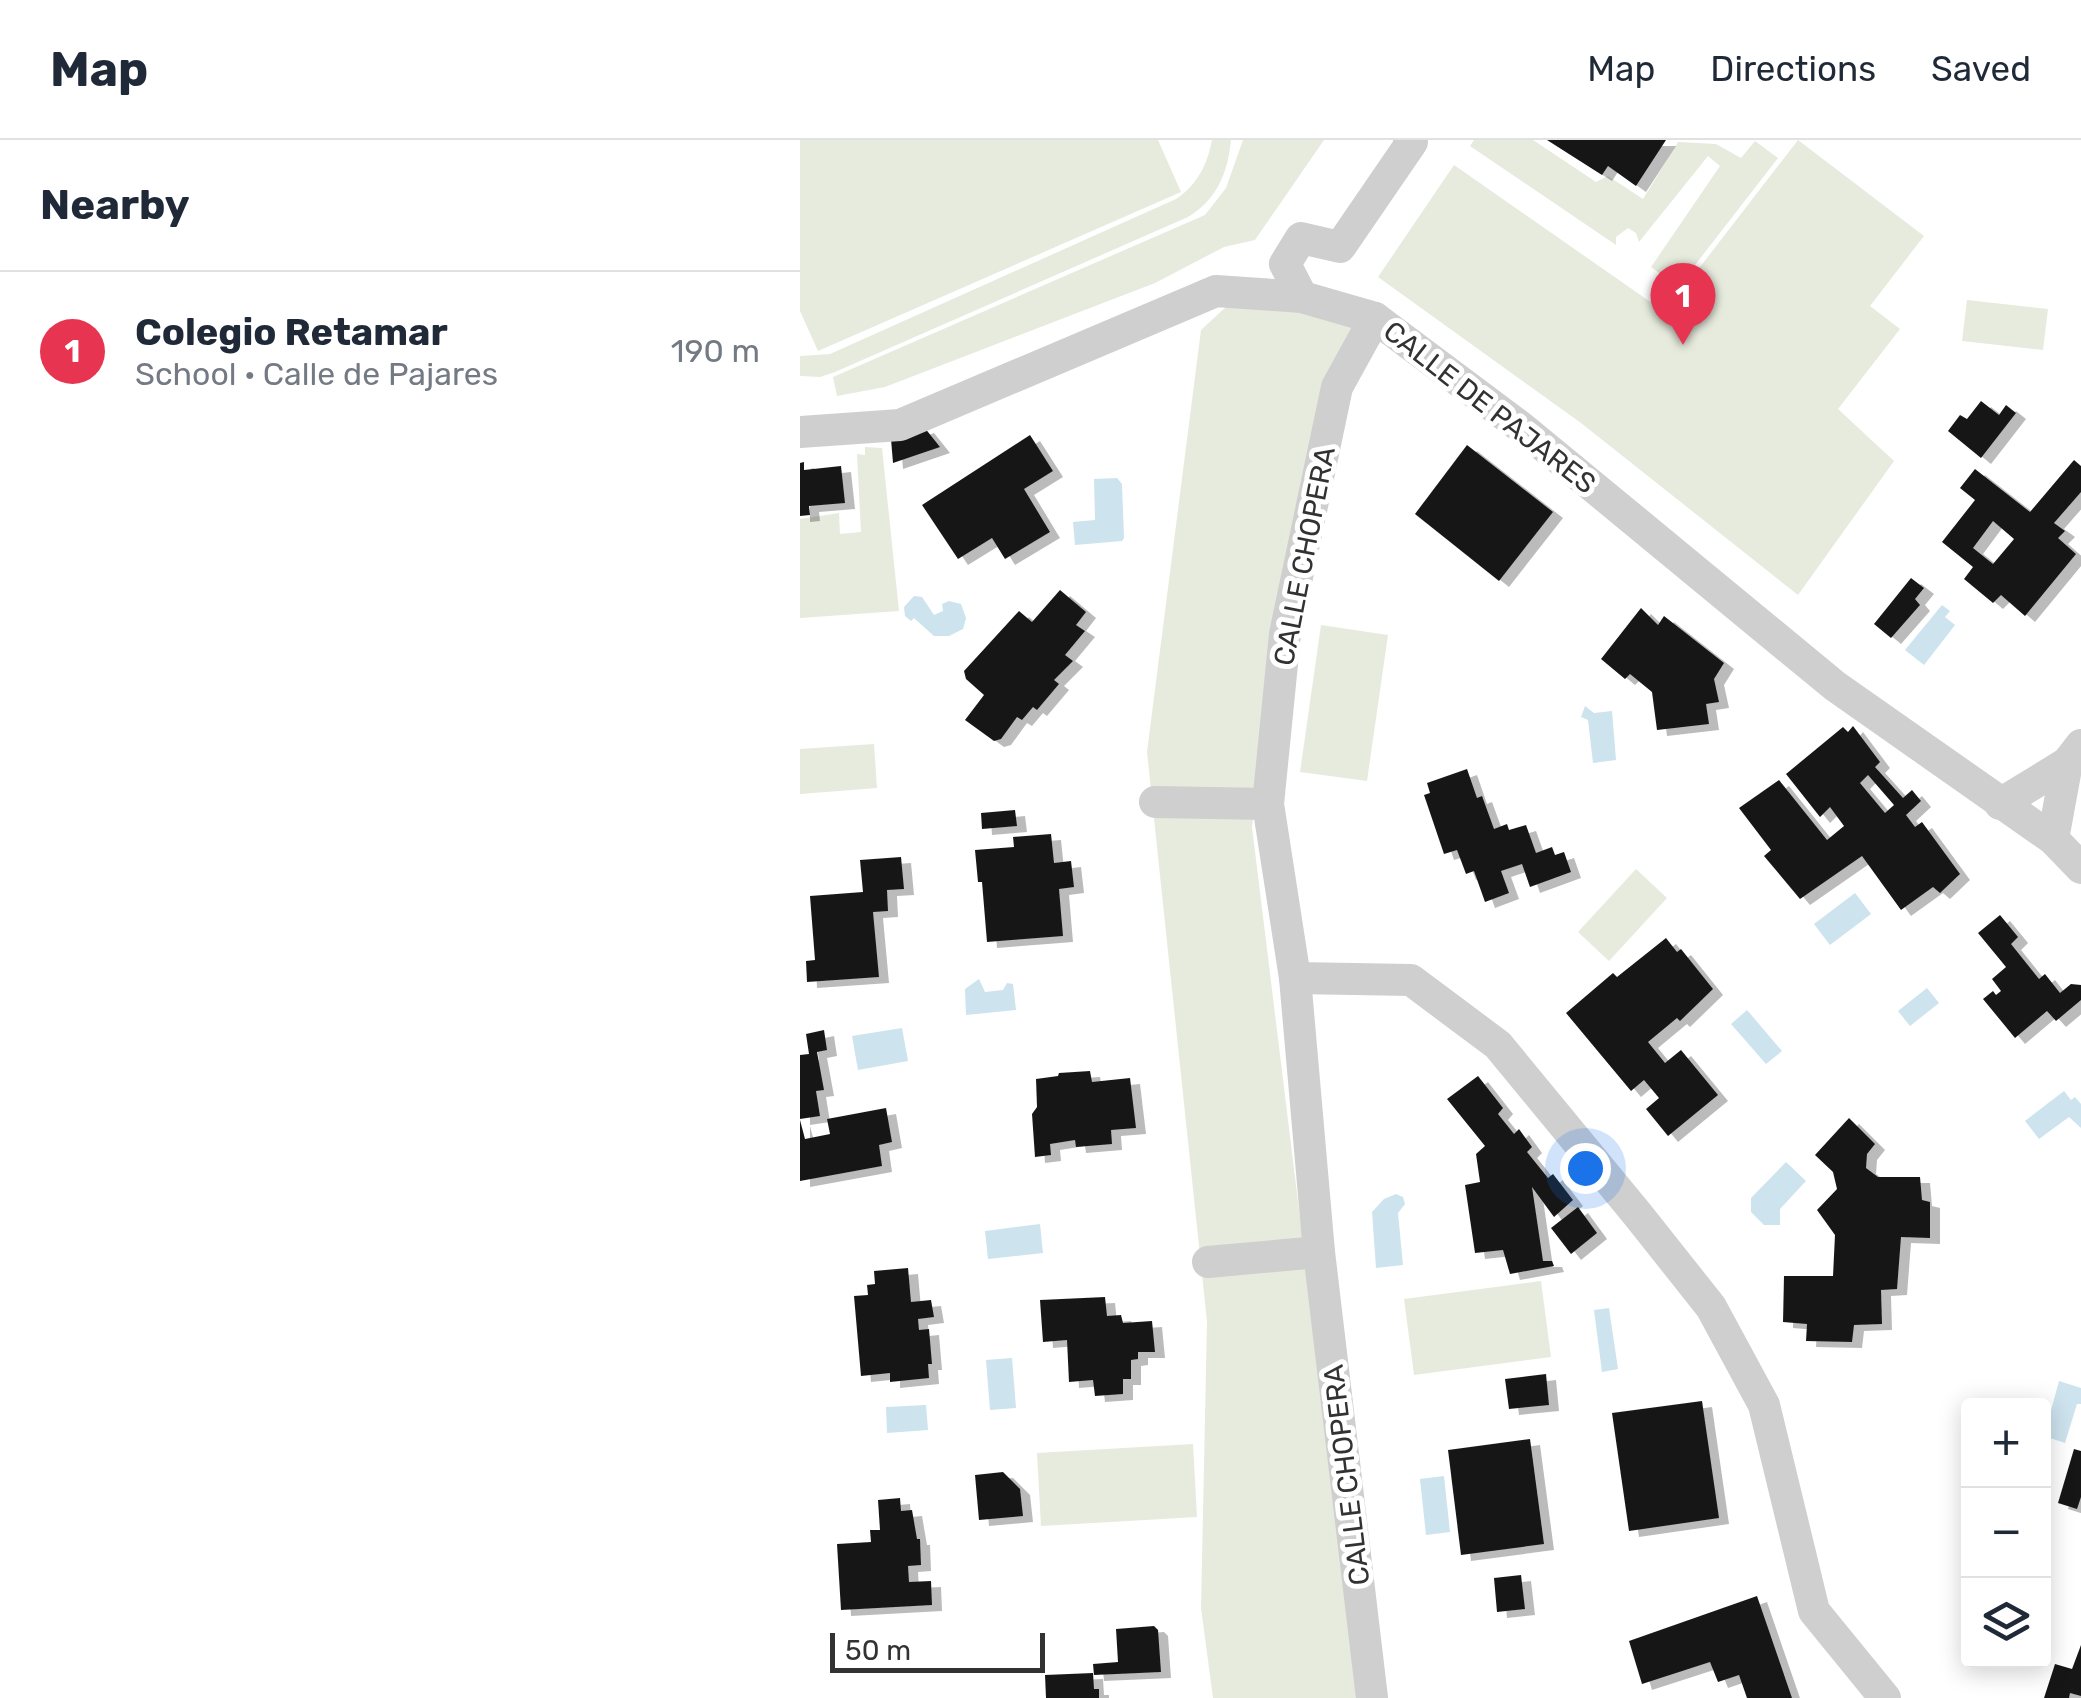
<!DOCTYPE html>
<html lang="en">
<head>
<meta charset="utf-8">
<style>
  body { margin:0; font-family:Rubik,sans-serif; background:#f2f2f3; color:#1f2937 }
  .controls { position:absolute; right:30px; bottom:30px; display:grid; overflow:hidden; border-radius:10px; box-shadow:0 5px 25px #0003 }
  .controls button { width:90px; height:90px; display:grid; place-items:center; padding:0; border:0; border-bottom:2px solid #e0e1e3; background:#fff; color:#1f2937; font:50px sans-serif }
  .scale { position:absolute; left:30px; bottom:25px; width:215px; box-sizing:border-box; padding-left:10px; border:5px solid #323232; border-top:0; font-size:28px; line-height:35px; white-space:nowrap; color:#323232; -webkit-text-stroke:8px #fff; paint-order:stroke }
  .you { position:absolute; left:785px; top:1028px; width:35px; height:35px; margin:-25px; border:8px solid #fff; border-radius:50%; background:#1a73e8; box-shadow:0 0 0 15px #1a73e833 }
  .badge { display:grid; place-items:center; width:65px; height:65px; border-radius:50%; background:#e73551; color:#fff; font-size:32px; font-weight:700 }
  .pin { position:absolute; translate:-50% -82px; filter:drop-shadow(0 2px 5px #0008) }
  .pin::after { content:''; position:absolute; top:52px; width:35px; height:30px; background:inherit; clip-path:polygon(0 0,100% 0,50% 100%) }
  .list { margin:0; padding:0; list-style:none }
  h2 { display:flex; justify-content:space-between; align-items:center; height:130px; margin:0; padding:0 40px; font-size:42px }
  h2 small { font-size:32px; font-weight:400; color:#747a83 }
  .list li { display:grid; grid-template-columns:65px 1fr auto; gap:30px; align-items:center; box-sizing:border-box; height:160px; padding:0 40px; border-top:2px solid #e0e1e3 }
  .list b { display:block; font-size:38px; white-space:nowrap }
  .list p { margin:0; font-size:32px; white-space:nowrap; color:#747a83 }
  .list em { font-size:32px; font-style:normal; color:#747a83 }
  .icon { flex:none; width:55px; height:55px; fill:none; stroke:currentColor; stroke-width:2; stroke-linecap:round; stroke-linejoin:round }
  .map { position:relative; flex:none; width:1281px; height:1558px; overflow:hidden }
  header { display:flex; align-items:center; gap:60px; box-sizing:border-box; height:140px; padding:0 50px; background:#fff; border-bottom:2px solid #e0e1e3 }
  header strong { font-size:48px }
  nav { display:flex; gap:55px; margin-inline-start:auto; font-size:35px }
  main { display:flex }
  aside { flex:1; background:#fff }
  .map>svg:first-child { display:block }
  .green { fill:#e6ebdd }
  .water { fill:#cde3ee }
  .building { fill:#191919; fill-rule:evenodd; filter:url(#shadow) }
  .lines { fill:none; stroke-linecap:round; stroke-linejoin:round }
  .minor { stroke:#cfcfcf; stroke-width:32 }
  .labels { text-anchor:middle; stroke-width:10; stroke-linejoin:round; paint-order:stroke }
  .street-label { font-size:28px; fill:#323232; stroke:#fff }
</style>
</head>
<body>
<header>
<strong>Map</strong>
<nav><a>Map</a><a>Directions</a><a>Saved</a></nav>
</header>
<main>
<aside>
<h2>Nearby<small></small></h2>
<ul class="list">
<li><span class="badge">1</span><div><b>Colegio Retamar</b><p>School · Calle de Pajares</p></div><em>190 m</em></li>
</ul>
</aside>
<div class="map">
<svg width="1281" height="1558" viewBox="0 0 1281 1558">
  <defs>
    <filter id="shadow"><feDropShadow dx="10" dy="6" stdDeviation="0" flood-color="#0004"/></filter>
  </defs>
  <rect width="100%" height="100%" fill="#fff"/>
  <g class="green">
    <path d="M 0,0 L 358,0 L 381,52 L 18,211 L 0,171 Z"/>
    <path d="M 412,0 L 431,0 C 428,32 417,60 388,77 L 35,232 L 20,237 L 0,236 L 0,216 L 30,214 L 376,59 C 398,44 407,25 412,0 Z"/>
    <path d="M 443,0 L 524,0 L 455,100 L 424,107 L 355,143 L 85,247 L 37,256 L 33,237 L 405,75 L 426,48 Z"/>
    <path d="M 674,0 L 733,0 L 796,42 L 808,36 L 843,59 L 878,2 L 916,4 L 941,18 L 955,1 L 978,18 L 878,147 L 851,127 L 920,26 L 908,16 L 839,102 L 836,93 L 828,88 L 816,97 L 816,105 L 670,6 Z"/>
    <path d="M 998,0 L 1124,96 L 1070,166 L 1100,189 L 1038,269 L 1094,321 L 998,455 L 781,283 L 578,137 L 654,25 L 862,170 L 883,149 Z"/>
    <path d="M 1167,160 L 1248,169 L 1243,210 L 1162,201 Z"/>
    <path d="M 427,166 L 522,173 L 554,189 L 480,478 L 452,687 L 559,1558 L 413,1558 L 401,1468 L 407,1182 L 347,612 L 401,190 Z"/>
    <path d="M 65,307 L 82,308 L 99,471 L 0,478 L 0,379 L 39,373 L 40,394 L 61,392 L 57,314 L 65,315 Z"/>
    <path d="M 521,485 L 588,495 L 567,641 L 500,632 Z"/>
    <path d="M 74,604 L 77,648 L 0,654 L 0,609 Z"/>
    <path d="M 836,729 L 867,758 L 809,821 L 778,792 Z"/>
    <path d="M 741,1141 L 751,1217 L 614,1235 L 604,1159 Z"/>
    <path d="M 393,1304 L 397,1377 L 241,1386 L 237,1313 Z"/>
  </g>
  <g class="water">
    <path d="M 317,338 L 322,344 L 324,398 L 322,401 L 275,405 L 273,382 L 295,380 L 294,339 Z"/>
    <path d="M 114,456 L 122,457 L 134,475 L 143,471 L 142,464 L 149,461 L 161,464 L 166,478 L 163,489 L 149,496 L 134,496 L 114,478 L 111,481 L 105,476 L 104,467 Z"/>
    <path d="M 1142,465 L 1150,471 L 1145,477 L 1155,485 L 1124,525 L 1105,510 Z"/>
    <path d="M 785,566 L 794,573 L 812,571 L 816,620 L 793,623 L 788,580 L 781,577 Z"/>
    <path d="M 1055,753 L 1071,774 L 1030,805 L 1014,784 Z"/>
    <path d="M 179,839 L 185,852 L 203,850 L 207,843 L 213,844 L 216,870 L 166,875 L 165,849 Z"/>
    <path d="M 1127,848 L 1139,863 L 1110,886 L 1098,871 Z"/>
    <path d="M 947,870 L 982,911 L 966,924 L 931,884 Z"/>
    <path d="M 102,888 L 108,921 L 58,930 L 52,896 Z"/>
    <path d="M 1264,951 L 1271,960 L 1275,957 L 1281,964 L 1281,988 L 1269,977 L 1239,999 L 1225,981 Z"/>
    <path d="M 986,1022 L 1006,1041 L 980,1069 L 980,1085 L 964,1085 L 951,1072 L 951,1058 Z"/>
    <path d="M 596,1054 L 603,1057 L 605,1064 L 598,1073 L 603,1125 L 576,1128 L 572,1072 L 584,1059 Z"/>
    <path d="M 240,1084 L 243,1113 L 188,1119 L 185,1091 Z"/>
    <path d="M 809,1168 L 818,1229 L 802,1232 L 794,1170 Z"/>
    <path d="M 212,1218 L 216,1268 L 190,1270 L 186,1220 Z"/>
    <path d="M 1259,1241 L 1281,1248 L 1281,1264 L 1277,1264 L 1265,1303 L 1244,1296 Z"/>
    <path d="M 126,1265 L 128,1290 L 87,1293 L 86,1267 Z"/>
    <path d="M 644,1336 L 650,1392 L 626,1395 L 620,1339 Z"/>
  </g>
  <g class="building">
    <path d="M 747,0 L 866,0 L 836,46 L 808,26 L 802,35 Z"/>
    <path d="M 1181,261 L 1199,275 L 1206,265 L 1216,273 L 1181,318 L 1148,291 L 1160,275 L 1167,279 Z"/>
    <path d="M 124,287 L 140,307 L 93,323 L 91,299 Z"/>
    <path d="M 230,295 L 253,331 L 224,349 L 250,392 L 205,419 L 192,398 L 158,419 L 122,365 Z"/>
    <path d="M 667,305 L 753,372 L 699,441 L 615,374 Z"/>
    <path d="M 1274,320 L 1281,326 L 1281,352 L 1254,383 L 1265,391 L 1258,398 L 1276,414 L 1225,476 L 1201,455 L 1193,463 L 1164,439 L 1173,427 L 1142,402 L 1175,360 L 1160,348 L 1175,329 L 1230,372 ZM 1193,381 L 1214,399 L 1193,424 L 1173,408 Z"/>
    <path d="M 4,322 L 4,330 L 41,326 L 45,363 L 9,366 L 10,375 L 0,376 L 0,323 Z"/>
    <path d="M 1111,438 L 1124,448 L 1115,459 L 1120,465 L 1091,498 L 1074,484 Z"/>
    <path d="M 260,450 L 286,472 L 276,485 L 285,491 L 265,515 L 273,521 L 254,540 L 259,544 L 237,570 L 233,567 L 222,580 L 217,577 L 201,599 L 194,601 L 165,580 L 184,555 L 166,539 L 164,531 L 219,471 L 232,482 Z"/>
    <path d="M 841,468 L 858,485 L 864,476 L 924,523 L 914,539 L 919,562 L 906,564 L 909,584 L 857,590 L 852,552 L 830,534 L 825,539 L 801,519 Z"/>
    <path d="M 1053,586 L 1080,622 L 1075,627 L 1103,658 L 1112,650 L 1121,661 L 1106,675 L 1115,687 L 1122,682 L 1160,734 L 1140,753 L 1133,747 L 1101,770 L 1062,716 L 1000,759 L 964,716 L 971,710 L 939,668 L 979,640 L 1027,700 L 1044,686 L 1030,667 L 1020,677 L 986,634 L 1043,587 L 1048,592 ZM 1068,635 L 1094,665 L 1085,673 L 1060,643 Z"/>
    <path d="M 667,629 L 677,658 L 682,656 L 694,689 L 707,684 L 709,690 L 726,685 L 736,713 L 752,707 L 755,715 L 764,712 L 771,732 L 730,747 L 722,724 L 701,731 L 709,753 L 685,762 L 674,731 L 666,734 L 657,710 L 644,714 L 624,655 L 630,653 L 627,643 Z"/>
    <path d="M 215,670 L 217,686 L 182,689 L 181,673 Z"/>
    <path d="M 251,694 L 254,723 L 271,721 L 274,747 L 259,749 L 263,796 L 187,802 L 182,742 L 178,742 L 175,710 L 214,707 L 213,697 Z"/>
    <path d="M 101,717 L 104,749 L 87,750 L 88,771 L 73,772 L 79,837 L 7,842 L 6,821 L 15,820 L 10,756 L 63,752 L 60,720 Z"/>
    <path d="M 1200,775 L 1218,797 L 1211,804 L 1239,839 L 1245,834 L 1260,853 L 1271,844 L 1281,845 L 1281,860 L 1256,881 L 1247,871 L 1215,898 L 1183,859 L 1193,851 L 1196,855 L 1201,851 L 1192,839 L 1206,827 L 1178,793 Z"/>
    <path d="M 866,798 L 877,812 L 881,809 L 913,849 L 880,881 L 877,878 L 848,902 L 865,923 L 881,910 L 918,955 L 868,996 L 846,969 L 859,958 L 844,940 L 831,951 L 766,873 L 813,833 L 817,837 Z"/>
    <path d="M 24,890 L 27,910 L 17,912 L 24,950 L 16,951 L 20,976 L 0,979 L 0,915 L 9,914 L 6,894 Z"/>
    <path d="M 290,931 L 292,942 L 330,938 L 336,988 L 311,990 L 312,1004 L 276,1007 L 275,1000 L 250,1004 L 251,1015 L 235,1017 L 232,974 L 237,967 L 236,939 L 258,936 L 259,933 Z"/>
    <path d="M 678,936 L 703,968 L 698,974 L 714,994 L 719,989 L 732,1007 L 727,1012 L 748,1038 L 753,1034 L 773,1060 L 754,1077 L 732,1047 L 743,1121 L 752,1121 L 754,1126 L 710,1134 L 703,1110 L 675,1113 L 665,1045 L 680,1042 L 676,1014 L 685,1006 L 647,959 Z"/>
    <path d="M 86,968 L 92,1002 L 79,1005 L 82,1026 L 0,1041 L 0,980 L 5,999 L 30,994 L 27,979 Z"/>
    <path d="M 1049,978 L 1075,1004 L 1067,1014 L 1066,1028 L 1078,1037 L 1120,1037 L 1122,1060 L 1130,1062 L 1130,1098 L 1101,1097 L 1097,1149 L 1081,1150 L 1082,1184 L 1054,1185 L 1052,1202 L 1006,1201 L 1007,1184 L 983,1182 L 984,1136 L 1033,1136 L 1035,1095 L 1017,1070 L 1037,1049 L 1033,1032 L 1015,1015 Z"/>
    <path d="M 778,1067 L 797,1093 L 771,1114 L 751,1088 Z"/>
    <path d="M 108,1128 L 111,1162 L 131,1160 L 134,1177 L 118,1179 L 119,1190 L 129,1189 L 132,1224 L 128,1224 L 129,1238 L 90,1242 L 90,1233 L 61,1236 L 54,1156 L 68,1155 L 67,1145 L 75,1144 L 74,1131 Z"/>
    <path d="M 305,1157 L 307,1176 L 321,1175 L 323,1183 L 352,1181 L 355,1212 L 338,1212 L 338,1219 L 331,1220 L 331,1239 L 323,1239 L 323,1254 L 295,1256 L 293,1240 L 269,1242 L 267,1200 L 243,1202 L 240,1160 Z"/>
    <path d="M 746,1234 L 749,1265 L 709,1269 L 705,1239 Z"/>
    <path d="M 902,1261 L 919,1378 L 829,1391 L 812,1273 Z"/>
    <path d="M 730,1299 L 744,1404 L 661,1415 L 648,1310 Z"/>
    <path d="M 1274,1309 L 1281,1311 L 1281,1357 L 1277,1369 L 1258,1363 Z"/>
    <path d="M 203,1332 L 220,1349 L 223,1376 L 179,1380 L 175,1335 Z"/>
    <path d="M 100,1358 L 101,1371 L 112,1370 L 117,1399 L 120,1399 L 121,1425 L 108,1426 L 109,1442 L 131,1441 L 132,1465 L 41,1470 L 37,1404 L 71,1402 L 70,1390 L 80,1390 L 78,1360 Z"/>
    <path d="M 721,1435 L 725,1469 L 697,1472 L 694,1438 Z"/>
    <path d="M 957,1456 L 992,1558 L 947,1558 L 939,1535 L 918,1542 L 910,1522 L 842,1544 L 829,1501 Z"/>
    <path d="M 354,1486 L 358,1490 L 361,1532 L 294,1535 L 293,1524 L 318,1522 L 316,1489 Z"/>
    <path d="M 1281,1505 L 1281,1556 L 1270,1553 L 1269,1558 L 1244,1558 L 1255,1524 L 1272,1529 Z"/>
    <path d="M 293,1533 L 294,1549 L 299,1549 L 299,1558 L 246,1558 L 245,1535 Z"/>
  </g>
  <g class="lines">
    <g class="minor">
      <path d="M 502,157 L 485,124 L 501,98 L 540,107 L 612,2 L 609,0"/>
      <path d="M 0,292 L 100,285 L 416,151 L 502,157 L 575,178 L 722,288 L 1035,546 L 1253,699 L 1281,728"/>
      <path d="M 355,662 L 468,664"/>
      <path d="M 1200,664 L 1267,623 L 1281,605"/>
      <path d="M 1253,699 L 1267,623"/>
      <path d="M 495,838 L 611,840 L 698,905 L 838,1075 L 911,1167 L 964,1265 L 1014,1471 L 1085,1558"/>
      <path d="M 408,1122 L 519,1112"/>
      <path d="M 572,1558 L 519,1112 L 495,838 L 468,664 L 485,494 L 537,247 L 575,178"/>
    </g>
  </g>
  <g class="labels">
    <g class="street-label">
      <text transform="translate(690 267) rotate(38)" y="10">CALLE DE PAJARES</text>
      <text transform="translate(504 416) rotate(-79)" y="10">CALLE CHOPERA</text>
      <text transform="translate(546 1335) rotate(-97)" y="10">CALLE CHOPERA</text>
    </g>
  </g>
</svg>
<div class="controls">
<button>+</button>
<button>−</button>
<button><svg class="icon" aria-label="layers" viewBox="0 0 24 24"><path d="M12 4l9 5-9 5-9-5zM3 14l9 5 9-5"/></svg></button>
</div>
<div class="scale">50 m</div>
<div class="you"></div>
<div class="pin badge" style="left:883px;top:205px">1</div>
</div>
</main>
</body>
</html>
